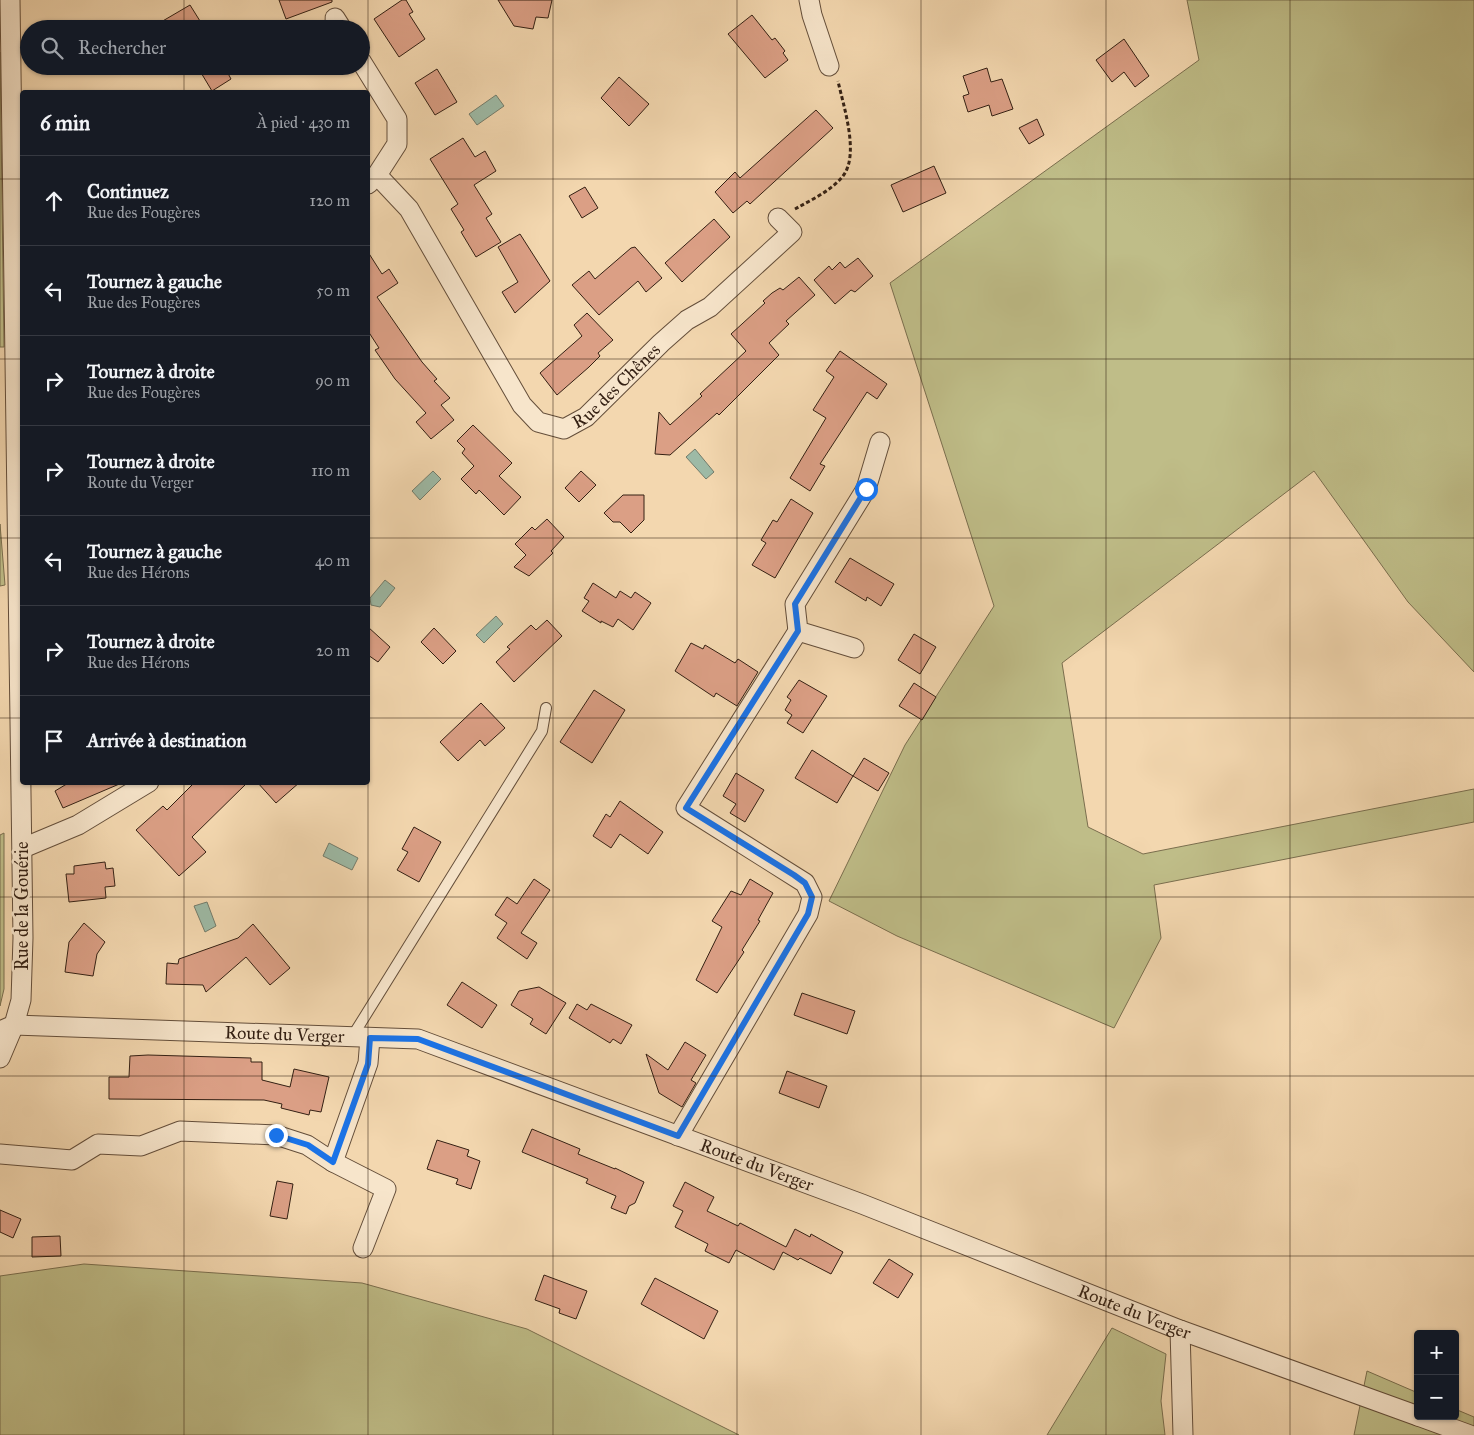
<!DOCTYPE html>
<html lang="fr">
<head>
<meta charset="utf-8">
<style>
  body { margin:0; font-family:"IM FELL Great Primer",serif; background:#242831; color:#f1f3f6 }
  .controls { position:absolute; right:15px; bottom:15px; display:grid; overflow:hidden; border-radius:5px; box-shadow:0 1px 4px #0004 }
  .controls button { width:45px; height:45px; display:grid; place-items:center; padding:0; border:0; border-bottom:1px solid #363941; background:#171b24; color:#f1f3f6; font:25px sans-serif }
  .stop { position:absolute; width:15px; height:15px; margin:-11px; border:4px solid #1a73e8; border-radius:50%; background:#fff }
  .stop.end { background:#1a73e8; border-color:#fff; box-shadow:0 1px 5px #0008 }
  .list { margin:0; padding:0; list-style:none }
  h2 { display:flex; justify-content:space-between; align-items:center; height:65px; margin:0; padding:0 20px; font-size:21px }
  h2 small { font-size:16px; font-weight:400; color:#9ea1a6 }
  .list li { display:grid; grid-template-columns:32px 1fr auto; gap:15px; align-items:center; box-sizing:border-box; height:90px; padding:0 20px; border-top:1px solid #363941 }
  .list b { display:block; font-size:19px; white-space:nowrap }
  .list p { margin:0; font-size:16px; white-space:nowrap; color:#9ea1a6 }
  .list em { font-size:16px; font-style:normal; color:#9ea1a6 }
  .icon { flex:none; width:28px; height:28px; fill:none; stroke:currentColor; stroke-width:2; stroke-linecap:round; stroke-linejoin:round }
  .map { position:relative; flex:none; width:1474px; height:1435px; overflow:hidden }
  .search { position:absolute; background:#171b24; box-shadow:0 1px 4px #0004; left:20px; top:20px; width:350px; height:55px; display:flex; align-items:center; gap:12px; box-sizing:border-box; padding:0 18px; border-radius:28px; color:#9ea1a6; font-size:19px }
  .panel { position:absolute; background:#171b24; box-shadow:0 1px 4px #0004; left:20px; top:90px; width:350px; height:695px; border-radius:5px }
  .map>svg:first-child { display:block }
  .green { fill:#bfbd88; stroke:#7a6e4e }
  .water { fill:#9dbaa6; stroke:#737c6b }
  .building { fill:#db9f85; stroke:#342013 }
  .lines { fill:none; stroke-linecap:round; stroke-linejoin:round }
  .service-casing { stroke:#644e3a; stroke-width:12 }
  .minor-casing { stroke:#644e3a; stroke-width:21 }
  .path { stroke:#342013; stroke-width:3; stroke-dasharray:4 2.5; stroke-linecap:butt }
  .service { stroke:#f7e5cb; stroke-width:10 }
  .minor { stroke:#f7e5cb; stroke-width:19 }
  .route { stroke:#1a73e8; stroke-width:6 }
  .grid { fill:none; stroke:#342013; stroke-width:1; stroke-opacity:0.55 }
  .labels { text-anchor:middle; stroke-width:5; stroke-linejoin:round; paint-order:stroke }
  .street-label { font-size:18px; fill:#342013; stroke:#f7e5cb }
</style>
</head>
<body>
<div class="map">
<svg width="1474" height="1435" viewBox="0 0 1474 1435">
  <rect width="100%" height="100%" fill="#f3d7af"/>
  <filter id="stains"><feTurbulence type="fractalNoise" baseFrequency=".004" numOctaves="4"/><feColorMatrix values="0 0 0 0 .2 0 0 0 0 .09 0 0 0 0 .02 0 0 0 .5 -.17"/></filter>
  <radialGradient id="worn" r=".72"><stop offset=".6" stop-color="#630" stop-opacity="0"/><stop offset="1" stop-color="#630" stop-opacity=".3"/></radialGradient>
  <g class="green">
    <path d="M 1187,0 L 1474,0 L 1474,672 L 1408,602 L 1314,471 L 1062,663 L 1088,827 L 1143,854 L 1474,789 L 1474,822 L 1154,885 L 1161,938 L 1114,1028 L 897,936 L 829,901 L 905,745 L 994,606 L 890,283 L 1199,60 Z"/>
    <path d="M 0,52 L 4,347 L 0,347 Z"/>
    <path d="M 0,524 L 5,585 L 0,586 Z"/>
    <path d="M 4,833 L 4,989 L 0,1006 L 0,835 Z"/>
    <path d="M 84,1264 L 362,1283 L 527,1329 L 739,1435 L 0,1435 L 0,1276 Z"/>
    <path d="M 1112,1328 L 1166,1354 L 1161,1401 L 1165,1435 L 1047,1435 Z"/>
    <path d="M 1367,1371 L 1418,1393 L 1418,1416 L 1455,1416 L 1455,1409 L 1474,1417 L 1474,1435 L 1354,1435 Z"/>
  </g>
  <g class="water">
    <path d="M 496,95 L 504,106 L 477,125 L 469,114 Z"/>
    <path d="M 695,449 L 714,472 L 706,479 L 686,457 Z"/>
    <path d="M 433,471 L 441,479 L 420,500 L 412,491 Z"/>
    <path d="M 385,580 L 395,588 L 380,607 L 371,605 L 370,598 Z"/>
    <path d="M 496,616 L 503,624 L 484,643 L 476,635 Z"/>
    <path d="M 329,843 L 358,858 L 352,870 L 323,856 Z"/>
    <path d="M 207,902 L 216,926 L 205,932 L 194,906 Z"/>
  </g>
  <g class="building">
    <path d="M 279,0 L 332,0 L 332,2 L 286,19 Z"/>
    <path d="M 402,0 L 406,0 L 413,12 L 409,14 L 425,39 L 399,57 L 374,19 Z"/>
    <path d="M 498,0 L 552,0 L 548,18 L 536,17 L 533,29 L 514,26 Z"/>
    <path d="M 190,5 L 205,29 L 149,29 Z"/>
    <path d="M 752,15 L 772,40 L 775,38 L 785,51 L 783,53 L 788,60 L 765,78 L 728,34 Z"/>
    <path d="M 1124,39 L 1149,76 L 1135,87 L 1124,72 L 1112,82 L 1096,60 Z"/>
    <path d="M 197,66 L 224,66 L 231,79 L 212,91 Z"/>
    <path d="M 987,68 L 991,82 L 1002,79 L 1013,109 L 992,116 L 989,105 L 968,112 L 963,96 L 969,94 L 963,76 Z"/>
    <path d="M 437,69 L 457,102 L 435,115 L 415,83 Z"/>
    <path d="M 619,77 L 649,104 L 629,126 L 601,98 Z"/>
    <path d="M 816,110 L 833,128 L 750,204 L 747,201 L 733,213 L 715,192 L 735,172 L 740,178 Z"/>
    <path d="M 1037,119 L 1044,135 L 1029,144 L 1019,128 Z"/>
    <path d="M 463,138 L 475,157 L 485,151 L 496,171 L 474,185 L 492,214 L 486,218 L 501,242 L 476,257 L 461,232 L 464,230 L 451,209 L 458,204 L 430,159 Z"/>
    <path d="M 934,166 L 946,193 L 903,212 L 891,185 Z"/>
    <path d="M 585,187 L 598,208 L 582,218 L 569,196 Z"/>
    <path d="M 714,219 L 730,237 L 682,282 L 665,263 Z"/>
    <path d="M 520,234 L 550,281 L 515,313 L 502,292 L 518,282 L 498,247 Z"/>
    <path d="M 635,247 L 662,278 L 646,292 L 638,281 L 599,315 L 572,285 L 589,271 L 595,279 L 631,248 Z"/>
    <path d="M 368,252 L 382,274 L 389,269 L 398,283 L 377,297 L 422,362 L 437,379 L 434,381 L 450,398 L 441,405 L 454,420 L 431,439 L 416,422 L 426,413 L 395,379 L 375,350 L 379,348 L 368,331 Z"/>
    <path d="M 858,258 L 873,276 L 855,292 L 851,290 L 835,304 L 814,280 L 829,266 L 832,270 L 840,262 L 845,268 Z"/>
    <path d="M 799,277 L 815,295 L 786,321 L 789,324 L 769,343 L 779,355 L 719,415 L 717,413 L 670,455 L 655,454 L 659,412 L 670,425 L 702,396 L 700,394 L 746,351 L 731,334 L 765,303 L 763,301 L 772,293 L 780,288 L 783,290 Z"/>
    <path d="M 587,313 L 613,340 L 598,353 L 600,356 L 589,367 L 557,395 L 540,373 L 582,336 L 574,325 Z"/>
    <path d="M 840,351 L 887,384 L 877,399 L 867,392 L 820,464 L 825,466 L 810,491 L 790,478 L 826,418 L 813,410 L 834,377 L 826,371 Z"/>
    <path d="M 473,425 L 512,463 L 499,476 L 521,497 L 504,515 L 479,490 L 476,494 L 461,479 L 474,466 L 462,453 L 465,449 L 457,441 Z"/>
    <path d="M 581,471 L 596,485 L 579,502 L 565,488 Z"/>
    <path d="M 623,495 L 644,495 L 644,520 L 631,533 L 620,522 L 613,522 L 604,513 Z"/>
    <path d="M 791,499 L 813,513 L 775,578 L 752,565 L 766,543 L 761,540 L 773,520 L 777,522 Z"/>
    <path d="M 547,519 L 564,537 L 551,551 L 553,553 L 529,576 L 514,567 L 526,555 L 515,544 L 532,527 L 535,530 Z"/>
    <path d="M 850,558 L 894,584 L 881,606 L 867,597 L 866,601 L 835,582 Z"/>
    <path d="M 593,583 L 616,598 L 620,591 L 631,598 L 635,592 L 651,603 L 633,630 L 618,619 L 613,627 L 601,621 L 601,623 L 582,611 L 589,601 L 584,598 Z"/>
    <path d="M 547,620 L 562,636 L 514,682 L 496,662 L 510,649 L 507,647 L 531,625 L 536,630 Z"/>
    <path d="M 368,627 L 390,647 L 378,662 L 368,655 Z"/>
    <path d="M 434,628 L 456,651 L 443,664 L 421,642 Z"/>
    <path d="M 914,634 L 936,647 L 920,674 L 898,660 Z"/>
    <path d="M 691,643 L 703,649 L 705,645 L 735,663 L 738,659 L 758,672 L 737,706 L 716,693 L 714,697 L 675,671 Z"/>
    <path d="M 799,680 L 827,696 L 803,733 L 787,723 L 792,715 L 785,710 L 791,700 L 787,697 Z"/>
    <path d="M 914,683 L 936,697 L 922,720 L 899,706 Z"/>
    <path d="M 594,690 L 625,710 L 592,763 L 560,742 Z"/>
    <path d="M 481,703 L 505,728 L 485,746 L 480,740 L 458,761 L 440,742 Z"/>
    <path d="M 812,750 L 853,776 L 864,758 L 889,773 L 878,791 L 853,776 L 837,803 L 795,778 Z"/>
    <path d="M 736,773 L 764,790 L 745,822 L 730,813 L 736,804 L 723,796 Z"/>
    <path d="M 70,782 L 124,782 L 63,808 L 55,791 Z"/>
    <path d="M 195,782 L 248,782 L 192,837 L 206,852 L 179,876 L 136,830 L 163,806 L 167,810 Z"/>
    <path d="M 257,782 L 300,782 L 276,803 Z"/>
    <path d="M 620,801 L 663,832 L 648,854 L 620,834 L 611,848 L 593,836 L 606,814 L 610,817 Z"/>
    <path d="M 414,827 L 441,842 L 419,882 L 397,870 L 408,852 L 402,849 Z"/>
    <path d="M 105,862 L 106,869 L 113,868 L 115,886 L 105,887 L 106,898 L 69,902 L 66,874 L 74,874 L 74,866 Z"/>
    <path d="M 534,879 L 550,890 L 521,933 L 537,943 L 527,959 L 497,938 L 507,923 L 495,915 L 507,897 L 517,904 Z"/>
    <path d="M 750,879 L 773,893 L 758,920 L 760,921 L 742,950 L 744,952 L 717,993 L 696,980 L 722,927 L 712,921 L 731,891 L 741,895 Z"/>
    <path d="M 84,923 L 105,942 L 97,954 L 93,976 L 65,972 L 69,942 Z"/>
    <path d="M 253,924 L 290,968 L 270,985 L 246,957 L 206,992 L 203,985 L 166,984 L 167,963 L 178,964 L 179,959 L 238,938 Z"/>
    <path d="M 462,982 L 497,1005 L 482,1028 L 447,1005 Z"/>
    <path d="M 539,987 L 566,1003 L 546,1034 L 530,1024 L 533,1019 L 511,1005 L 519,991 Z"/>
    <path d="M 802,993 L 855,1011 L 847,1034 L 794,1015 Z"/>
    <path d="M 577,1004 L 587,1010 L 591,1004 L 632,1025 L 621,1044 L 613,1039 L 610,1043 L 569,1018 Z"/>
    <path d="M 685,1042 L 706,1055 L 691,1080 L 696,1083 L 682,1107 L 659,1093 L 646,1054 L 668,1070 Z"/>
    <path d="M 148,1055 L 251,1058 L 251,1062 L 262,1062 L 262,1080 L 290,1087 L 294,1069 L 329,1077 L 321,1112 L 310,1110 L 309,1115 L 281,1108 L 282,1104 L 264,1100 L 109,1099 L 109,1077 L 129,1077 L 130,1056 Z"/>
    <path d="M 787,1071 L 827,1086 L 819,1108 L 779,1093 Z"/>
    <path d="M 532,1129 L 580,1149 L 578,1154 L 615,1169 L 615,1168 L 644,1182 L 635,1203 L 629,1206 L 626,1214 L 611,1208 L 616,1196 L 586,1183 L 588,1179 L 522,1152 Z"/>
    <path d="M 437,1140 L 469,1150 L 467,1156 L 480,1161 L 471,1189 L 456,1184 L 458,1179 L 427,1169 Z"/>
    <path d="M 277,1181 L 293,1184 L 287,1219 L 270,1216 Z"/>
    <path d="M 685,1182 L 714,1197 L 707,1211 L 738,1226 L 740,1223 L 786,1247 L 795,1229 L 810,1237 L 811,1234 L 843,1252 L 831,1274 L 800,1258 L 798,1260 L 783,1252 L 774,1270 L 736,1250 L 729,1263 L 705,1251 L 708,1244 L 675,1227 L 683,1211 L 673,1206 Z"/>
    <path d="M 0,1210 L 21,1219 L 13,1238 L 0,1232 Z"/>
    <path d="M 60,1236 L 61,1256 L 32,1257 L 32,1237 Z"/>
    <path d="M 889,1259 L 913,1274 L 898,1298 L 873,1283 Z"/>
    <path d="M 544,1275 L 587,1291 L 576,1319 L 559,1313 L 560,1309 L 535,1300 Z"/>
    <path d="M 655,1278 L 718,1311 L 704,1339 L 641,1304 Z"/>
  </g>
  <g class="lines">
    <defs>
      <path id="service" d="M 352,1037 L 542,731 L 546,708"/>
      <g id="minor">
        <path d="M 809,0 L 812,15 L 829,66"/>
        <path d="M 335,18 L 342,29"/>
        <path d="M 361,61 L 397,119 L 397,144 L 377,175"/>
        <path id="s1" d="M 368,184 L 377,175 L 409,209 L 522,405 L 538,422 L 564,429 L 586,417 L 661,343 L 687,320 L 710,307 L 792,232 L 778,218"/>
        <path d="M 854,648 L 798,631 L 795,604 L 866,489 L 880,442"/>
        <path d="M 23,848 L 78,825 L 149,782"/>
        <path id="s2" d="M 0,1031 L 14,1025 L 418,1039 L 862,1204 L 1180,1330 L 1418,1416"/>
        <path d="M 0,1058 L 14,1025 L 21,1000 L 23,938 L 10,0"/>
        <path d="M 678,1136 L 808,914 L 812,897 L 805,883 L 686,808 L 798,631"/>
        <path d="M 0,1154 L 72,1160 L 98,1144 L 141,1146 L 180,1131 L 276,1135 L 307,1145 L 333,1162 L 386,1189 L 363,1248"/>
        <path d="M 333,1162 L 368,1063 L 370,1038"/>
        <path d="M 1180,1330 L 1183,1435"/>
        <path d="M 1418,1416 L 1470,1435"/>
      </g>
    </defs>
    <use href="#service" class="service-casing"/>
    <use href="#minor" class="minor-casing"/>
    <path class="path" d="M 795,209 C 811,200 831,191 843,176 C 860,154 843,105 838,81"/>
    <use href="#service" class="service"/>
    <use href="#minor" class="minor"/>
  </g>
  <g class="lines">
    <path class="route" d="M 276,1135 L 308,1145 L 333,1162 L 368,1064 L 370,1038 L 418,1039 L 678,1136 L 808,914 L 812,897 L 805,883 L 794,875 L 686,808 L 798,631 L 795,604 L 866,489"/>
  </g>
  <path class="grid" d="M 184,0 L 184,29M 368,0 L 368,1435M 553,0 L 553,1435M 737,0 L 737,1435M 921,0 L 921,1435M 1106,0 L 1106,1435M 1290,0 L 1290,1435M 184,66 L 184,92M 0,179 L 22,179M 368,179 L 1474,179M 0,359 L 22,359M 368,359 L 1474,359M 0,538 L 22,538M 368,538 L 1474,538M 0,718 L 22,718M 368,718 L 1474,718M 184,782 L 184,1435M 0,897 L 1474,897M 0,1076 L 1474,1076M 0,1256 L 1474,1256"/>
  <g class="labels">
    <g class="street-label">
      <text dy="6" stroke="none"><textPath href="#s1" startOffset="404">Rue des Chênes</textPath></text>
      <text transform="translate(22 906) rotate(-90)" y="6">Rue de la Gouérie</text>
      <text dy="6" stroke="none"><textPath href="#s2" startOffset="286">Route du Verger</textPath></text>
      <text dy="6" stroke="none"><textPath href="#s2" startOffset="781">Route du Verger</textPath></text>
      <text dy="6" stroke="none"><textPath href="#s2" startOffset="1186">Route du Verger</textPath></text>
    </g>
  </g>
  <rect width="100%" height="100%" filter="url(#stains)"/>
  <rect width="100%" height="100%" fill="url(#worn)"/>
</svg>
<div class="controls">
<button>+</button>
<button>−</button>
</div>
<div class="stop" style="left:866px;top:489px"></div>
<div class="stop end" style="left:276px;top:1135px"></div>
<div class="search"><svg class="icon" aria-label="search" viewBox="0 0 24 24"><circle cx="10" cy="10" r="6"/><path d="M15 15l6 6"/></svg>Rechercher</div>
<section class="panel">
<h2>6 min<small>À pied · 430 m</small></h2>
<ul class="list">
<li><svg class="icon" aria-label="ahead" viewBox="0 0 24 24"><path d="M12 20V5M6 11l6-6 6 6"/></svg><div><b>Continuez</b><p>Rue des Fougères</p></div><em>120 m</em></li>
<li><svg class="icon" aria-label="left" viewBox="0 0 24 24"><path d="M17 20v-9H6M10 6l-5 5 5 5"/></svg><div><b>Tournez à gauche</b><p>Rue des Fougères</p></div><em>50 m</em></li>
<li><svg class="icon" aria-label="right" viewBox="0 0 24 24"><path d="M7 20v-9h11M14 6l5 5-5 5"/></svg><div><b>Tournez à droite</b><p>Rue des Fougères</p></div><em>90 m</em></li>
<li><svg class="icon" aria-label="right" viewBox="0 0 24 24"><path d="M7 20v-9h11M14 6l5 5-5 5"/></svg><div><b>Tournez à droite</b><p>Route du Verger</p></div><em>110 m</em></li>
<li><svg class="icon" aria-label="left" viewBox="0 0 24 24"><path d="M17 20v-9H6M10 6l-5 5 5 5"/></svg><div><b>Tournez à gauche</b><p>Rue des Hérons</p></div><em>40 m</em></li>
<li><svg class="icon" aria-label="right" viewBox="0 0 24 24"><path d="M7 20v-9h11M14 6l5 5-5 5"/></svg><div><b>Tournez à droite</b><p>Rue des Hérons</p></div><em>20 m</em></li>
<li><svg class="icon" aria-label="arrive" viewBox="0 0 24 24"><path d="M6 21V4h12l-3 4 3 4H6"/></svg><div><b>Arrivée à destination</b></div></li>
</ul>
</section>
</div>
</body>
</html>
